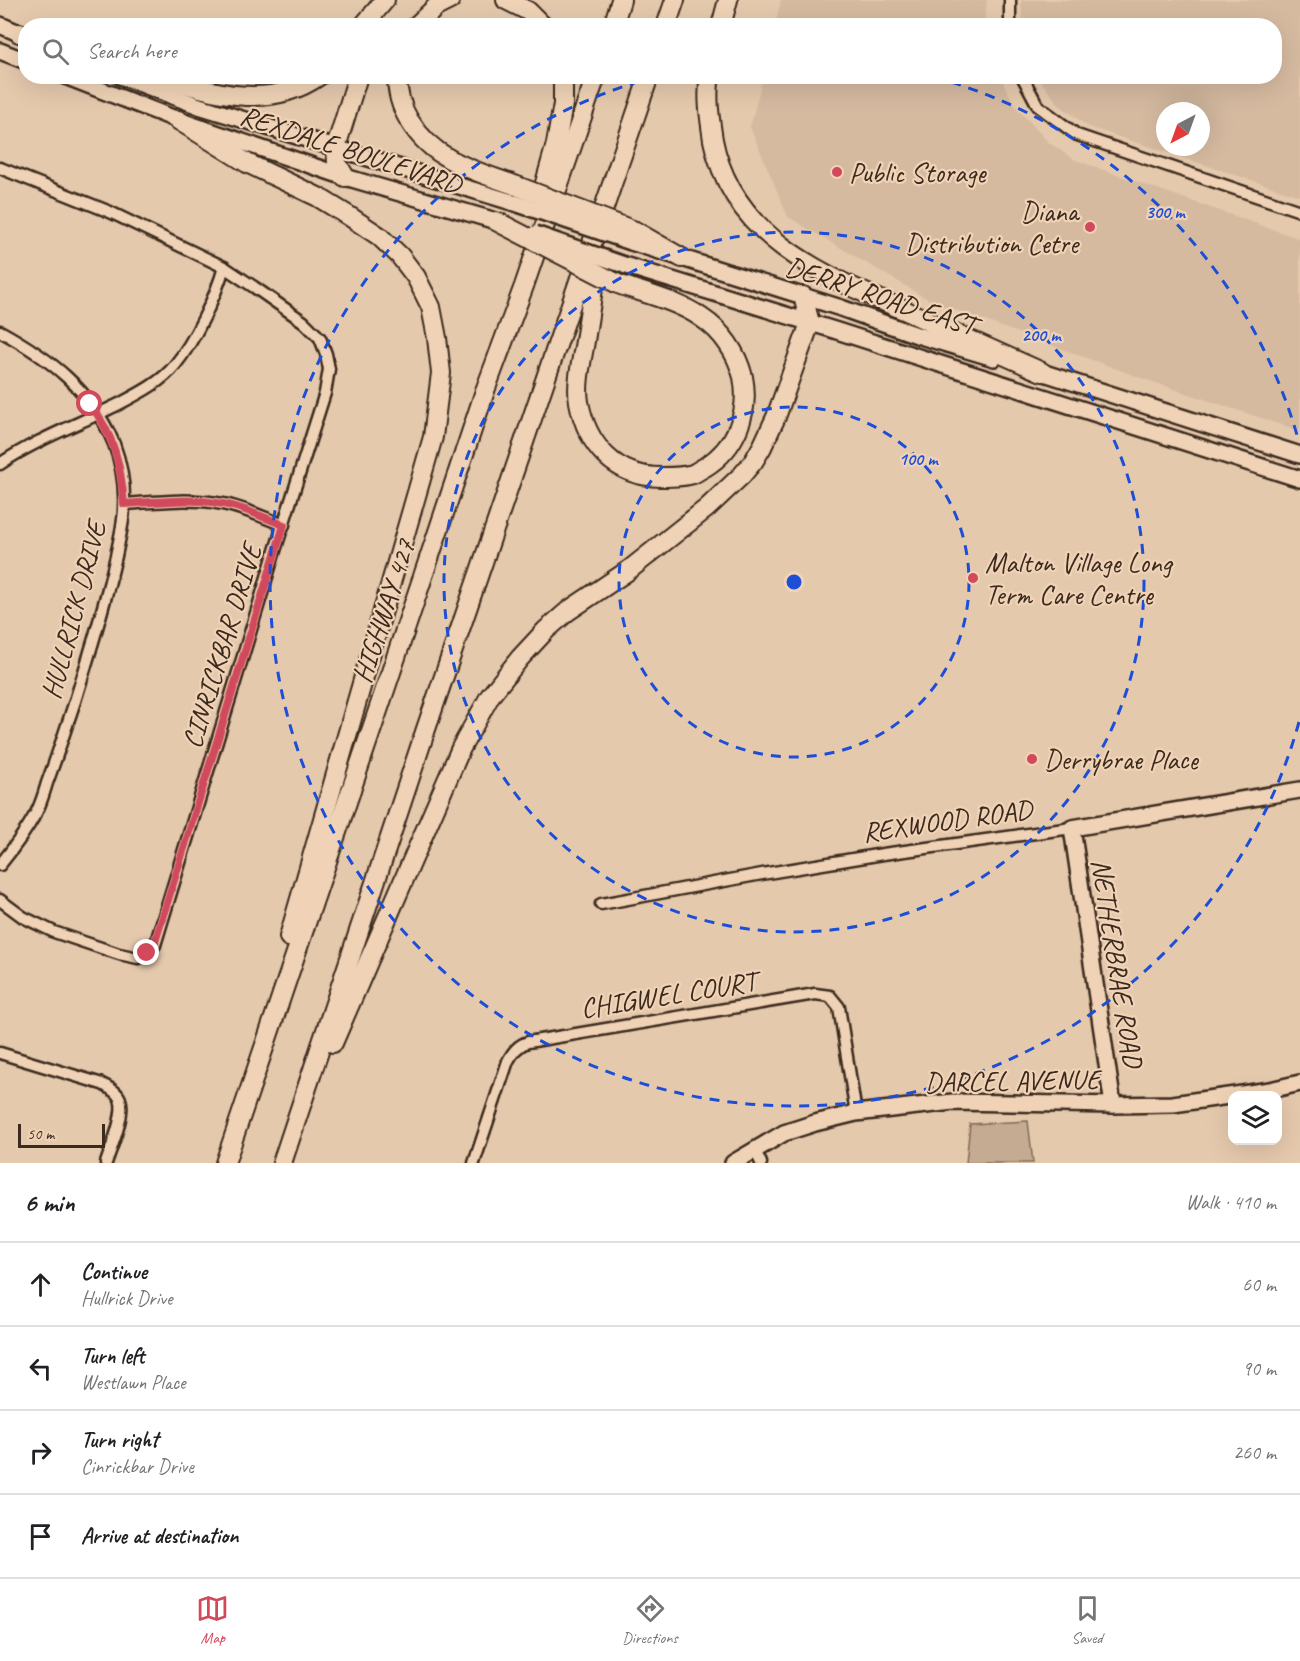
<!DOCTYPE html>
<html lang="en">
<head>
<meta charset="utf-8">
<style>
  body { margin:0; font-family:Caveat,sans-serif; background:#f6f6f6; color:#202124 }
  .controls { position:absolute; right:18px; bottom:18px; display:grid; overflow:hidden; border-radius:12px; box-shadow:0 6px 24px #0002 }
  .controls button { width:54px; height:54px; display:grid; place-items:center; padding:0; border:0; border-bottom:2px solid #e0e0e0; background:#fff; color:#202124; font:30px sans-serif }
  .compass { position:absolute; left:1156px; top:102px; width:54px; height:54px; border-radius:50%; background:#fff; box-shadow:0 6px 24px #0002; rotate:221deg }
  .scale { position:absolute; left:18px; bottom:15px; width:87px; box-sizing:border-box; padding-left:6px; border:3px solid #3b2a1e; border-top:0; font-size:16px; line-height:21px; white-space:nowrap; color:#3b2a1e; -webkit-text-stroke:4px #f0d3b6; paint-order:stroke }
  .stop { position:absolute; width:18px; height:18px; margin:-14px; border:4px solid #d1495b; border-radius:50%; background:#fff }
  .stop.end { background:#d1495b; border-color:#fff; box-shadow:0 2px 6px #0008 }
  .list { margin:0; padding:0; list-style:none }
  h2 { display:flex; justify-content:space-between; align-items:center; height:78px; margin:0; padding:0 24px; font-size:26px }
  h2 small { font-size:20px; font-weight:400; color:#757577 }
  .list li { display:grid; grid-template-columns:39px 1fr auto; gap:18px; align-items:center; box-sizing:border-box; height:84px; padding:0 24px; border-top:2px solid #e0e0e0 }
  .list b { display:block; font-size:22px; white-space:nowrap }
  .list p { margin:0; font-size:20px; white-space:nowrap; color:#757577 }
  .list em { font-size:20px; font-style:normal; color:#757577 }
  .icon { flex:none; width:33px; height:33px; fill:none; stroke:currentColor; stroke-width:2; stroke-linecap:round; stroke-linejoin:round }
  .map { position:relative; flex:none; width:1300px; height:1163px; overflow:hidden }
  .search { position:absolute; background:#fff; box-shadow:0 6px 24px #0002; left:18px; right:18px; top:18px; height:66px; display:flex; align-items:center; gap:15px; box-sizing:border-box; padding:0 21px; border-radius:24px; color:#757577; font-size:22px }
  .sheet { height:414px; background:#fff }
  nav { display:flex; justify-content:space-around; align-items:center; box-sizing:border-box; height:84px; border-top:2px solid #e0e0e0; background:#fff; font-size:16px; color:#757577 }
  nav a { display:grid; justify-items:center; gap:3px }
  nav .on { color:#d1495b }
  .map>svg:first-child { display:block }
  .built { fill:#d5baa0; fill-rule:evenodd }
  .green { fill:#c5ab92; stroke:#806a58; stroke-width:1.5 }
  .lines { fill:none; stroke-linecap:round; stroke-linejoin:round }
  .street-casing { stroke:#3b2a1e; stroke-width:15 }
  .secondary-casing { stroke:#3b2a1e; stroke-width:20 }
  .highway-casing { stroke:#3b2a1e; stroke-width:22 }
  .street { stroke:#f0d3b6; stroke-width:10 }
  .secondary { stroke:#f0d3b6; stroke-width:15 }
  .highway { stroke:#f0d3b6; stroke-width:18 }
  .secondary-bridge-casing { stroke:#3b2a1e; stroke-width:20; stroke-linecap:butt }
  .highway-bridge-casing { stroke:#3b2a1e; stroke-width:22; stroke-linecap:butt }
  .secondary-bridge { stroke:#f0d3b6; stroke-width:15 }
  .highway-bridge { stroke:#f0d3b6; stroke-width:18 }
  .route { stroke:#d1495b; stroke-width:8 }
  .ring { fill:none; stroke:#1d4ed8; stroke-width:3; stroke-dasharray:10 8 }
  .poi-dot { fill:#d1495b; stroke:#f0d3b6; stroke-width:2 }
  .labels { text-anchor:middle; stroke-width:4.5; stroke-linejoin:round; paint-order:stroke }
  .street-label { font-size:28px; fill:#3b2a1e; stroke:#f0d3b6 }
  .poi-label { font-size:28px; fill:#3b2a1e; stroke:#f0d3b6; text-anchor:start }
  .centre { fill:#1d4ed8; stroke:#f0d3b6; stroke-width:3 }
  .ring-label { font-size:18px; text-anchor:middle; font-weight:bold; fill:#1d4ed8; stroke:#f0d3b6; stroke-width:4.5; stroke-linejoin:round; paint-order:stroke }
</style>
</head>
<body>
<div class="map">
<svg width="1300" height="1163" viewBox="0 0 1300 1163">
  <rect width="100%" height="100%" fill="#e5c9ad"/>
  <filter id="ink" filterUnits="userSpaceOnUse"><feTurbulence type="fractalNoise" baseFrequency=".0167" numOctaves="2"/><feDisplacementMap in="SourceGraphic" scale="12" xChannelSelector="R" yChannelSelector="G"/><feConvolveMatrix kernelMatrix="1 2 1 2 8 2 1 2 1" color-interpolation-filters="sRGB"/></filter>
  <g filter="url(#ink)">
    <g class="built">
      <path d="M 781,0 L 987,0 L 985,17 L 986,25 L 775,25 Z"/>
      <path d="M 1022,0 L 1300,0 L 1300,196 L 1089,127 L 1059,105 L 1038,77 L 1274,76 L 1274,26 L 1023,25 L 1021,4 ZM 1165,111 L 1201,111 L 1201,147 L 1165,147 Z"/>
      <path d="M 763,77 L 1000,77 L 1016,107 L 1048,142 L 1075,160 L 1300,239 L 1300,431 L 1141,378 L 931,301 L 788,217 L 750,127 Z"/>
    </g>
    <path class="green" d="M 1028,1121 L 1033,1163 L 966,1163 L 970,1124 Z"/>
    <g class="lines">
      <defs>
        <g id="street">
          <path d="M 1010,26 L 1010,0"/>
          <path d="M 1022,76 L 1038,106 L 1077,135 L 1300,211"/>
          <path d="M 0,168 L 110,212 L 224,267 L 254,287 L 304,322 L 320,338 L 326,354 L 329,369 L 325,393 L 274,554 L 155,945 L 147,953 L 138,958 L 119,954 L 54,932 L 23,917 L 0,900"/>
          <path d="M 0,331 C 49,358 92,390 114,444 C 121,463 125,486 124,507 C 124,523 119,540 116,556 C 105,605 90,653 75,701 C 66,728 57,756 47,783 C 44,793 41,804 36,813 C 26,831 13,849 0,865"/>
          <path d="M 0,464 C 37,439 79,424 119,404 C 138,394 162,382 175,365 C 194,342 216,296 224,267"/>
          <path d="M 125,504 C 155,502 187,498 217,503 C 240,506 262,517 284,525"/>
          <path d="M 601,904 L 762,874 L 883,854 L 1072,828"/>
          <path d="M 0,1053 L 102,1084 C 109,1088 117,1091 120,1099 C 126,1113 111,1148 106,1163"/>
          <path d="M 755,1150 L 761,1163"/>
          <path d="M 474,1163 L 508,1061 C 513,1052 518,1045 528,1042 L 815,994 L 830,996 L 839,1007 L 856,1113"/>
        </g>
        <g id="secondary">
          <path d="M 0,25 L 26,36"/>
          <path d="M 0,51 L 26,61"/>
          <path d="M 65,76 L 178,120 L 345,177 L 496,221"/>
          <path d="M 120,76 L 199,106 L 515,203"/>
          <path d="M 631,242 L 841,308 L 917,335 L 994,358"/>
          <path d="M 624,265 L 834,330 L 1300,479"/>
          <path d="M 1032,369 L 1300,455"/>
          <path d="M 1113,1105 L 1072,828 L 1300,790"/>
          <path d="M 733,1163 L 784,1133 L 815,1123 L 856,1113 L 953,1102 L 1113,1105 L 1173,1104 L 1270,1090 L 1300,1083"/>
        </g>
        <g id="highway">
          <path d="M 506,0 L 528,11 L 543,26"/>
          <path d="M 363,26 L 385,0"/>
          <path d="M 416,26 L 436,7 L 450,0"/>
          <path d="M 613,26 L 621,0"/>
          <path d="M 666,26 L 675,0"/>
          <path d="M 721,26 L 728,0"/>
          <path d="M 19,33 L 26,35"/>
          <path d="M 160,76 C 213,93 269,111 319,76"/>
          <path d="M 397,76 C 397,92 401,107 409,120 C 433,161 476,171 517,186"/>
          <path d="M 710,76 C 706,96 710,120 713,140 C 733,241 828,277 913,314 C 956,334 999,353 1042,372"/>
          <path d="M 178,120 L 247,163 L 318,197 L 349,216 L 379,236 L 400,256 L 416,277 L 431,307 L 437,338 L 441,373 L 433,437 L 289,937"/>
          <path d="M 345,177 L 337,163 L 336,147 L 358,76"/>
          <path d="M 538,208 L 556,144 L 563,104 L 563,76"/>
          <path d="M 635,231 L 682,258"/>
          <path d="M 598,257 C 593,287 589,317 584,347 C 581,364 576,384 579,402 C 587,445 615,477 661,477 C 671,477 684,477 693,474 C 697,472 701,469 705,467 C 736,448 750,412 743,377 C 737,353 722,331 702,318 C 678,301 646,294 618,284"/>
          <path d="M 333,1043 L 461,748 L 490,696 L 520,658 L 546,630 L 568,611 L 629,570 L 707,508 L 742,475 L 753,462 L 762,447 L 776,417 L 810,323 L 803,296"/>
          <path d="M 225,1163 L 390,675 L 486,388 L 524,286 L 596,76"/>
          <path d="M 282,1163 L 426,729 L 649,76"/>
        </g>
      </defs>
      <use href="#street" class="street-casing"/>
      <use href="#secondary" class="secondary-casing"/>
      <use href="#highway" class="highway-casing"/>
      <use href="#street" class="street"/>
      <use href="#secondary" class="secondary"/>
      <use href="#highway" class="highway"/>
      <defs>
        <g id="secondary-bridge">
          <path d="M 515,203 L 631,242"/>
          <path d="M 535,234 L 624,265"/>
        </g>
        <g id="highway-bridge">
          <path d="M 517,186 L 635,231"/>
          <path d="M 496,221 L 618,284"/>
        </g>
      </defs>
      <use href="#secondary-bridge" class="secondary-bridge-casing"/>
      <use href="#highway-bridge" class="highway-bridge-casing"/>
      <use href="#secondary-bridge" class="secondary-bridge"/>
      <use href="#highway-bridge" class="highway-bridge"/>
    </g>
  </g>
  <g class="lines" filter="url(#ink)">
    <path class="route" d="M 90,404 C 114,435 121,466 124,504 C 155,502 187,498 217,503 C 240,506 262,517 284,525 L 154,945 L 147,953"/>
  </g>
  <g class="ring">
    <circle cx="794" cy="582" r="175"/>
    <circle cx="794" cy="582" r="350"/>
    <path d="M1299 722A524 524 0 1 1 654 77M934 77A524 524 0 0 1 1299 442"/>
  </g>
  <g class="poi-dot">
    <circle cx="837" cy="172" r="6"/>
    <circle cx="1090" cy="227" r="6"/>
    <circle cx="973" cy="578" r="6"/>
    <circle cx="1032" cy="759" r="6"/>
  </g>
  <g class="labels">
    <g class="street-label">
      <text transform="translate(351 149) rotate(18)" y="10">REXDALE BOULEVARD</text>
      <text transform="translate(881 295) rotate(18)" y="10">DERRY ROAD EAST</text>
      <text transform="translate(73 610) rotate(-75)" y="10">HULLRICK DRIVE</text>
      <text transform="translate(383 611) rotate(-72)" y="10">HIGHWAY 427</text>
      <text transform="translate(221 646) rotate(-73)" y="10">CINRICKBAR DRIVE</text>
      <text transform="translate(947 820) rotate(-8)" y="10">REXWOOD ROAD</text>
      <text transform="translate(1118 963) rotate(81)" y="10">NETHERBRAE ROAD</text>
      <text transform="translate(668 994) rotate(-9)" y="10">CHIGWEL COURT</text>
      <text transform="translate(1012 1080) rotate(-1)" y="10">DARCEL AVENUE</text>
    </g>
    <g class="poi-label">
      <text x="849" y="182">Public Storage</text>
      <text x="1078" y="221" text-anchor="end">Diana<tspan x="1078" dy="32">Distribution Cetre</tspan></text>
      <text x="985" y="572">Malton Village Long<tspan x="985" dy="32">Term Care Centre</tspan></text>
      <text x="1044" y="769">Derrybrae Place</text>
    </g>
  </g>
  <circle cx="794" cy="582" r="9" class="centre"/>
  <g class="ring-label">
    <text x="1165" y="218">300 m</text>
    <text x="1041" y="341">200 m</text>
    <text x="918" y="465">100 m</text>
  </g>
</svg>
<div class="controls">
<button><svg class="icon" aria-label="layers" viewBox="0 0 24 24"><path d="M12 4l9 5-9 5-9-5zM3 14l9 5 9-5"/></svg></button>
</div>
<svg class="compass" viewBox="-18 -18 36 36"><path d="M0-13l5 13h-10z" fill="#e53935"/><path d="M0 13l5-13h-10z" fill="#757577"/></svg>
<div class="scale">50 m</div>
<div class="stop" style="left:90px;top:404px"></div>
<div class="stop end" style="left:147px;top:953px"></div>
<div class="search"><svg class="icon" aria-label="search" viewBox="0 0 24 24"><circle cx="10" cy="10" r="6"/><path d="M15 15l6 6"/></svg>Search here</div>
</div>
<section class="sheet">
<h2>6 min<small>Walk · 410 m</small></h2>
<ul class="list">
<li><svg class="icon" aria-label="ahead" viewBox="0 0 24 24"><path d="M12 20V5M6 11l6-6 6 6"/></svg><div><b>Continue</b><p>Hullrick Drive</p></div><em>60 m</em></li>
<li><svg class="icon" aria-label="left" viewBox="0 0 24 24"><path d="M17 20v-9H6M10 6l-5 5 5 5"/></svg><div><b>Turn left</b><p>Westlawn Place</p></div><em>90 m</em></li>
<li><svg class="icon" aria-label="right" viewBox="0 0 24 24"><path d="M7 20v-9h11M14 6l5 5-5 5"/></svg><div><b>Turn right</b><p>Cinrickbar Drive</p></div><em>260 m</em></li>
<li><svg class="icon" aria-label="arrive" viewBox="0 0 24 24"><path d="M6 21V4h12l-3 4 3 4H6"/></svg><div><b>Arrive at destination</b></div></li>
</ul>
</section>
<nav>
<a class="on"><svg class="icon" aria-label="map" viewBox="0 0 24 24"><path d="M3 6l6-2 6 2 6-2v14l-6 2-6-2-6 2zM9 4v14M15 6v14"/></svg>Map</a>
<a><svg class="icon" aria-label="directions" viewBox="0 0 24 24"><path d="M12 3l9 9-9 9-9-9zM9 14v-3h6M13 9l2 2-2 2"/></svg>Directions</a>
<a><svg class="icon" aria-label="saved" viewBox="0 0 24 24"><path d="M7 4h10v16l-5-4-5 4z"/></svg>Saved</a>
</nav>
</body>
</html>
